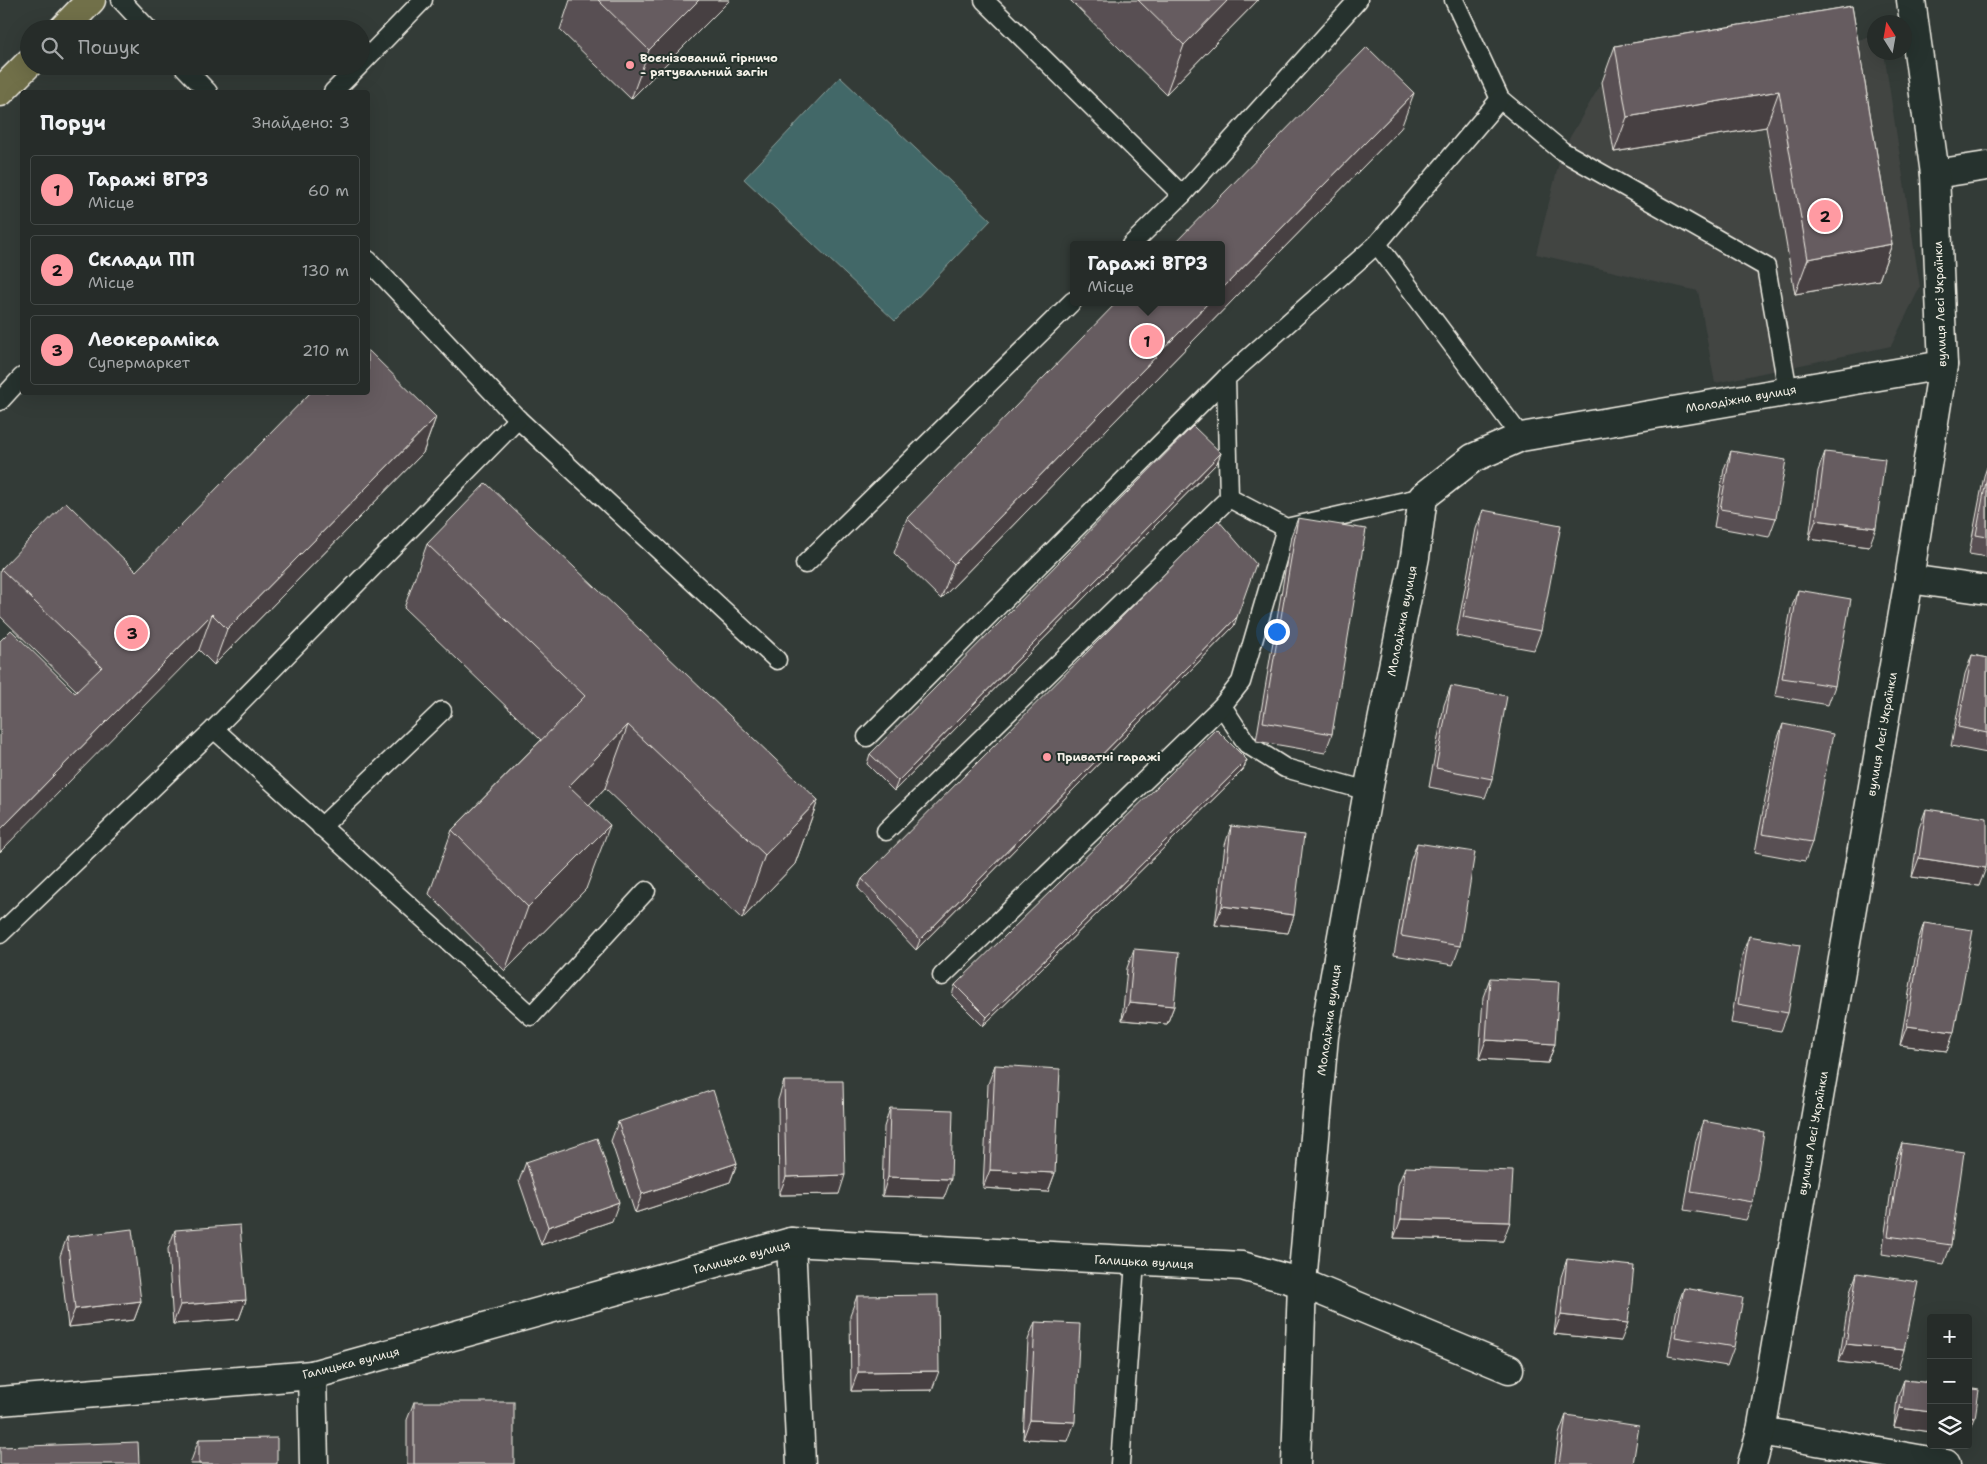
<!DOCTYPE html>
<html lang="uk">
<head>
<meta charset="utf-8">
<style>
  body { margin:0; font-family:"Shantell Sans",sans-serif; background:#2e3431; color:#f1f3f6 }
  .controls { position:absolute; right:15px; bottom:15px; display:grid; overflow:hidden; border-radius:5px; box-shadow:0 5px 20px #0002 }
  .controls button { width:45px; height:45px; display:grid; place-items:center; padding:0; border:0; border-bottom:1px solid #424846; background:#262c29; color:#f1f3f6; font:25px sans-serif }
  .compass { position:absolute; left:1867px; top:15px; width:45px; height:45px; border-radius:50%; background:#262c29; box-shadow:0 5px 20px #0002; rotate:349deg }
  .you { position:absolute; left:1276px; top:631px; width:18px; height:18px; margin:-12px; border:4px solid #fff; border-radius:50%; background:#1a73e8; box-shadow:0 0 0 8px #1a73e833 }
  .badge { display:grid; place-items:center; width:32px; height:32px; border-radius:50%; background:#ff9aa2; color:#111; font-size:16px; font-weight:700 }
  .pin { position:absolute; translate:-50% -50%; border:2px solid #fff; box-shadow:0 1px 5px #0006 }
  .popup { position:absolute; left:1070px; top:241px; width:155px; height:65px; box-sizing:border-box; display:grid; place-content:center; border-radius:5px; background:#262c29; filter:drop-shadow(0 1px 4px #0005); font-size:16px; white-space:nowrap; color:#a4a7a8 }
  .popup b { font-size:19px; color:#f1f3f6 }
  .popup::after { content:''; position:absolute; left:50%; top:100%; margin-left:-10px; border:10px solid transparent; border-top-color:#262c29 }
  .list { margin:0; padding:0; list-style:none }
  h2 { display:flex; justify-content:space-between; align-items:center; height:65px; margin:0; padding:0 20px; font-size:21px }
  h2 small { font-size:16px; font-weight:400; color:#a4a7a8 }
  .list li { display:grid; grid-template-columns:32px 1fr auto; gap:15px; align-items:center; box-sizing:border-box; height:70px; margin:0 10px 10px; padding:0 10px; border:1px solid #424846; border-radius:5px }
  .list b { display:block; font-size:19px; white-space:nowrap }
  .list p { margin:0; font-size:16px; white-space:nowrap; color:#a4a7a8 }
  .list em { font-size:16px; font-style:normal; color:#a4a7a8 }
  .icon { flex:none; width:28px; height:28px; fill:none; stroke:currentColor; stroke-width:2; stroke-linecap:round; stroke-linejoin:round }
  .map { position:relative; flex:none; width:1987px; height:1464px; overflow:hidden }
  .search { position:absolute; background:#262c29; box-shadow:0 5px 20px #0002; left:20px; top:20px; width:350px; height:55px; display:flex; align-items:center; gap:12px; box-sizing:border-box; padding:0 18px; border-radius:28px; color:#a4a7a8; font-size:19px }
  .panel { position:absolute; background:#262c29; box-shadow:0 5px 20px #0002; left:20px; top:90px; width:350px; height:305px; border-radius:5px }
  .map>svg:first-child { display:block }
  .built { fill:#424543 }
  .water { fill:#436867; stroke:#8a9f9b }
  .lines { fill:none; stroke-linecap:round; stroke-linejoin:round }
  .lane-casing { stroke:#f4f1e8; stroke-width:21 }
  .street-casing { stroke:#f4f1e8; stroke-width:31 }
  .primary-casing { stroke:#f4f1e8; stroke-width:31 }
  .lane { stroke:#26332d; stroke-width:18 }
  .street { stroke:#26332d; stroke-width:28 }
  .primary { stroke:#71704a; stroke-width:28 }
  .wall { fill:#584f53; stroke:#f4f1e8 }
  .shaded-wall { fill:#474043; stroke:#f4f1e8 }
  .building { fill:#665c60; stroke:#f4f1e8 }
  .poi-dot { fill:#ff9aa2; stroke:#26332d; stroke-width:2 }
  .labels { text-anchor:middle; stroke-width:4; stroke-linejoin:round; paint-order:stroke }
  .poi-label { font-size:12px; font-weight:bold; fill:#f4f1e8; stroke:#26332d; text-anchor:start }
  .street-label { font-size:12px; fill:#f4f1e8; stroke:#26332d }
</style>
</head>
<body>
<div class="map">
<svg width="1987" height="1464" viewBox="0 0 1987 1464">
  <rect width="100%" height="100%" fill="#333b37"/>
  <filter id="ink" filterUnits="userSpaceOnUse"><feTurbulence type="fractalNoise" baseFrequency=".02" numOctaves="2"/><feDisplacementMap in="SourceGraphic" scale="10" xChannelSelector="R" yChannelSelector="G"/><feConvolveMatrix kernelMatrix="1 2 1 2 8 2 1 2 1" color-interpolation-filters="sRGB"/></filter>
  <g filter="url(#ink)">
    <path class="built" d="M 1874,37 L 1874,52 L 1884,53 L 1920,287 L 1891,346 L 1715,383 L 1698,291 L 1536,254 L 1562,151 L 1602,82 Z"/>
    <path class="water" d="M 840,77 L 991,220 L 895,321 L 744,179 Z"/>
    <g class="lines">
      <defs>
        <g id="lane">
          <path d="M 121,0 L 148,29"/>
          <path d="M 984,0 L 1182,195"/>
          <path d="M 1454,0 L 1500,99 L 1562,151 L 1766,267 L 1788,391"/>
          <path d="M 361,64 L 423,0"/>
          <path d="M 183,66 L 208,92"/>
          <path d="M 333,92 L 359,66"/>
          <path d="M 1500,99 L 1377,244 L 1521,437"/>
          <path d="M 1131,245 L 1182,195 L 1358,0"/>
          <path d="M 368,260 L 518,419 L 777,660"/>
          <path d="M 0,401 L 22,377"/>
          <path d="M 1229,498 L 1286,528 L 1423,497"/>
          <path d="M 805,564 L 1073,301"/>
          <path d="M 1222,706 L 1247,744 L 1285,768 L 1368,791"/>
          <path d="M 214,729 L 531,1016 L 646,891"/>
          <path d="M 867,737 L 1226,378"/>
          <path d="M 321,827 L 442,711"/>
          <path d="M 886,831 L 1229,498 L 1226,378 L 1377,244"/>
          <path d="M 0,934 L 214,729 L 518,419"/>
          <path d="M 942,976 L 1222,706 L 1241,682 L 1286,528"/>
          <path d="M 1120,1464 L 1135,1262"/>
        </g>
        <g id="street">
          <path d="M 1935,174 L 1987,166"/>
          <path d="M 1909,579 L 1987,590"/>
          <path d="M 791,1242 L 801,1464"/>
          <path d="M 312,1375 L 314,1464"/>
          <path d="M 0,1401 L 312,1375 L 791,1242 L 1242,1266 L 1302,1283 L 1509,1369"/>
          <path d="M 1761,1431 L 1946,1464"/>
          <path d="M 1296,1464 L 1302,1283 L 1324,1036 L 1368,791 L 1415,557 L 1423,497 L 1473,458 L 1521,437 L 1943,365"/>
          <path d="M 1752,1464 L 1761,1431 L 1909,579 L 1943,365 L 1935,174 L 1911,0"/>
        </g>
        <g id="primary">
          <path d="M 63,29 L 91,0"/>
          <path d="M 0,92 L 29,63"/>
        </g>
      </defs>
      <use href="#lane" class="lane-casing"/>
      <use href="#street" class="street-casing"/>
      <use href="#primary" class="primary-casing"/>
      <use href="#lane" class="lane"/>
      <use href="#street" class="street"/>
      <use href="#primary" class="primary"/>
    </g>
    <g class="wall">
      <path d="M 570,0 L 730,0 L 631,99 L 560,30 Z"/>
      <path d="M 1070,0 L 1258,0 L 1166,94 Z"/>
      <path d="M 1852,6 L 1892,244 L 1879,280 L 1795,294 L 1766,127 L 1614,152 L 1602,82 L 1615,46 Z"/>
      <path d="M 1401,128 L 941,599 L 894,553 L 907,518 Z"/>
      <path d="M 436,417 L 423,453 L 214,665 L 199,650 L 75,693 L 77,691 L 0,616 L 0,572 L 1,569 L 136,571 Z"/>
      <path d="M 1731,451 L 1776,518 L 1769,537 L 1714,527 L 1724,469 Z"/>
      <path d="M 1825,452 L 1869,547 L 1809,539 L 1818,471 Z"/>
      <path d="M 1221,453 L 1217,463 L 894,791 L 867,764 L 870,754 Z"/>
      <path d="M 1987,467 L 1987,557 L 1969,554 L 1984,476 Z"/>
      <path d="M 1483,510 L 1541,631 L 1534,650 L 1456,636 L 1476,529 Z"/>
      <path d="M 1298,518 L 1332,734 L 1325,753 L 1256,741 L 1291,536 Z"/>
      <path d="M 427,544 L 818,800 L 795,864 L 742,919 L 605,788 L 589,805 L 586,889 L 505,971 L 429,894 L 452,830 L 541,740 L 404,608 Z"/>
      <path d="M 1798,590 L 1835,686 L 1828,705 L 1775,696 L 1791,609 Z"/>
      <path d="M 1234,626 L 916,950 L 858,888 L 862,879 Z"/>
      <path d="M 1972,655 L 1987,658 L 1987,753 L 1951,746 L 1965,674 Z"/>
      <path d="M 1451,686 L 1492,779 L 1485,798 L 1429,787 L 1444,705 Z"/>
      <path d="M 1783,724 L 1812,842 L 1805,861 L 1755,852 L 1776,743 Z"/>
      <path d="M 1247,760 L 1243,770 L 983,1026 L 952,995 L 955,985 Z"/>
      <path d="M 1926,809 L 1979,886 L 1912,877 L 1919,828 Z"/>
      <path d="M 1231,826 L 1294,915 L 1288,933 L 1215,925 L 1225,845 Z"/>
      <path d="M 1417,843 L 1460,946 L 1453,965 L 1394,955 L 1410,862 Z"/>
      <path d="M 1924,923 L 1947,1051 L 1900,1045 L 1918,941 Z"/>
      <path d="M 1749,936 L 1788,1013 L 1781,1031 L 1731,1023 L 1742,955 Z"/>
      <path d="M 1134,949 L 1174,1006 L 1167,1024 L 1122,1020 L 1127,968 Z"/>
      <path d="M 1490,978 L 1555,1044 L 1548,1063 L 1479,1059 L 1483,997 Z"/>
      <path d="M 995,1065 L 1055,1173 L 1048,1192 L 983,1188 L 988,1084 Z"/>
      <path d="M 784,1081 L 839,1194 L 779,1195 L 778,1100 Z"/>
      <path d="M 890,1108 L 944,1198 L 882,1196 L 884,1127 Z"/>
      <path d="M 1703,1121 L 1753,1202 L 1746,1220 L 1684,1210 L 1696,1140 Z"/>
      <path d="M 618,1122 L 737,1163 L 730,1182 L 635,1213 L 611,1141 Z"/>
      <path d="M 1902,1143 L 1951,1245 L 1944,1264 L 1882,1254 L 1895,1162 Z"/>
      <path d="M 526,1162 L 612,1221 L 541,1245 L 519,1181 Z"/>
      <path d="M 1405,1167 L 1503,1241 L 1394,1238 L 1398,1185 Z"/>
      <path d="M 175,1230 L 246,1300 L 239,1319 L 173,1324 L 168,1249 Z"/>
      <path d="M 67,1237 L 141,1301 L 134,1320 L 68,1327 L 60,1256 Z"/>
      <path d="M 1567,1259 L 1621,1341 L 1554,1334 L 1561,1277 Z"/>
      <path d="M 1857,1273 L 1898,1369 L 1839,1362 L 1850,1292 Z"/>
      <path d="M 1684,1288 L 1734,1347 L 1727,1366 L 1668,1356 L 1677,1307 Z"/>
      <path d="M 857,1296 L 932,1390 L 851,1391 L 850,1315 Z"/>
      <path d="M 1035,1322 L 1068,1441 L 1023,1439 L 1028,1340 Z"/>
      <path d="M 1904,1380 L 1931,1383 L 1931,1432 L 1894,1427 L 1897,1398 Z"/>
      <path d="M 414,1402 L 514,1464 L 407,1464 L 407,1420 Z"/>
      <path d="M 1566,1415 L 1633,1464 L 1555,1464 L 1559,1434 Z"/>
      <path d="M 199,1439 L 277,1464 L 190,1464 Z"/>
    </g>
    <g class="shaded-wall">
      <path d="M 699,0 L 730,0 L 631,99 L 649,50 Z"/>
      <path d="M 1228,0 L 1258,0 L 1166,94 L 1184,45 Z"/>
      <path d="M 1779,91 L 1766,127 L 1614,152 L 1627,117 Z"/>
      <path d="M 1414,93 L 1401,128 L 941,599 L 954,564 L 1209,302 L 1221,302 L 1221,290 Z"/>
      <path d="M 1892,244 L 1879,280 L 1795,294 L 1808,259 Z"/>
      <path d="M 436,417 L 423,453 L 214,665 L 227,629 Z"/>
      <path d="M 1221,453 L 1217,463 L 894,791 L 898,781 Z"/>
      <path d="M 1816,520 L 1876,528 L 1869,547 L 1809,539 Z"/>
      <path d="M 212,614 L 199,650 L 0,852 L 0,830 Z"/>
      <path d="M 1237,617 L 1234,626 L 916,950 L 920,940 Z"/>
      <path d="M 628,725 L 605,788 L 546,850 L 569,786 Z"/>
      <path d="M 1247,760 L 1243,770 L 983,1026 L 987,1017 Z"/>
      <path d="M 818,800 L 795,864 L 742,919 L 765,855 Z"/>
      <path d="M 610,825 L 586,889 L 505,971 L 528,907 Z"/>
      <path d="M 1919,858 L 1986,868 L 1979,886 L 1912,877 Z"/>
      <path d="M 1222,906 L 1294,915 L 1288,933 L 1215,925 Z"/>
      <path d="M 1129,1002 L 1174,1006 L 1167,1024 L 1122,1020 Z"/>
      <path d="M 1907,1026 L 1954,1032 L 1947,1051 L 1900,1045 Z"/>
      <path d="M 1486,1040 L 1555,1044 L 1548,1063 L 1479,1059 Z"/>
      <path d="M 737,1163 L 730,1182 L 635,1213 L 642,1194 Z"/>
      <path d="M 990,1170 L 1055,1173 L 1048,1192 L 983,1188 Z"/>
      <path d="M 845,1175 L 839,1194 L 779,1195 L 786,1177 Z"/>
      <path d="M 888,1177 L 951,1179 L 944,1198 L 882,1196 Z"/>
      <path d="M 619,1202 L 612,1221 L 541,1245 L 548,1227 Z"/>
      <path d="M 1401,1219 L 1510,1222 L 1503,1241 L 1394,1238 Z"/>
      <path d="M 246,1300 L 239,1319 L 173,1324 L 180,1305 Z"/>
      <path d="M 141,1301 L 134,1320 L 68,1327 L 75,1309 Z"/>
      <path d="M 1561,1315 L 1628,1323 L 1621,1341 L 1554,1334 Z"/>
      <path d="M 1846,1344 L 1904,1350 L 1898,1369 L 1839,1362 Z"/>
      <path d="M 939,1371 L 932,1390 L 851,1391 L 858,1372 Z"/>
      <path d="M 1900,1408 L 1931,1412 L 1931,1432 L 1894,1427 Z"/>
      <path d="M 1968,1417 L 1975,1418 L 1968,1436 Z"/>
      <path d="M 1030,1420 L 1075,1422 L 1068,1441 L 1023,1439 Z"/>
    </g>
    <g class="building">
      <path d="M 598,0 L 699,0 L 649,50 Z"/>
      <path d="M 1138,0 L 1228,0 L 1184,45 Z"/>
      <path d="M 1852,6 L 1892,244 L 1808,259 L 1779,91 L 1627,117 L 1615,46 Z"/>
      <path d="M 1367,47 L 1414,93 L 1221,290 L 1221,245 L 1173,245 Z"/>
      <path d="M 1117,302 L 1209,302 L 954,564 L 907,518 Z"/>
      <path d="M 368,350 L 436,417 L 227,629 L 212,614 L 0,830 L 0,641 L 11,630 L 75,693 L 102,667 L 1,569 L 66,502 L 136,571 L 311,392 L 368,392 Z"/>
      <path d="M 1193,426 L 1221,453 L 898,781 L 870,754 Z"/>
      <path d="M 1731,451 L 1786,460 L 1776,518 L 1720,509 Z"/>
      <path d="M 1825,452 L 1885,459 L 1876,528 L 1816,520 Z"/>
      <path d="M 1987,476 L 1987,537 L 1976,535 Z"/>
      <path d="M 486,483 L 818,800 L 765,855 L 628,725 L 569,786 L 610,825 L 528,907 L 452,830 L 585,696 L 427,544 Z"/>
      <path d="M 1483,510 L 1561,525 L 1541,631 L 1463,617 Z"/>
      <path d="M 1298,518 L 1366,529 L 1332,734 L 1263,722 Z"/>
      <path d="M 1218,520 L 1256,564 L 1237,617 L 920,940 L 862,879 Z"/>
      <path d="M 1798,590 L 1851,599 L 1835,686 L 1782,678 Z"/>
      <path d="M 1972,655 L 1987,658 L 1987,733 L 1958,727 Z"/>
      <path d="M 1451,686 L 1507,696 L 1492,779 L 1436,768 Z"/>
      <path d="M 1783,724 L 1833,734 L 1812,842 L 1762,834 Z"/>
      <path d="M 1216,729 L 1247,760 L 987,1017 L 955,985 Z"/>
      <path d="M 1926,809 L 1987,818 L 1987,862 L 1986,868 L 1919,858 Z"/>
      <path d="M 1231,826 L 1304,835 L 1294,915 L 1222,906 Z"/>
      <path d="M 1417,843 L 1475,852 L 1460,946 L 1401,936 Z"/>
      <path d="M 1924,923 L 1973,930 L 1954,1032 L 1907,1026 Z"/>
      <path d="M 1749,936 L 1800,945 L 1788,1013 L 1738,1004 Z"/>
      <path d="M 1134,949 L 1179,953 L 1174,1006 L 1129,1002 Z"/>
      <path d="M 1490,978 L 1559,982 L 1555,1044 L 1486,1040 Z"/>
      <path d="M 995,1065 L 1060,1069 L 1055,1173 L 990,1170 Z"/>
      <path d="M 784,1081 L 843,1081 L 845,1175 L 786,1177 Z"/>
      <path d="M 713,1090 L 737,1163 L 642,1194 L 618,1122 Z"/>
      <path d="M 890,1108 L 953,1110 L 951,1179 L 888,1177 Z"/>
      <path d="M 1703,1121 L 1764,1132 L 1753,1202 L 1691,1192 Z"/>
      <path d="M 597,1138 L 619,1202 L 548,1227 L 526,1162 Z"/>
      <path d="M 1902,1143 L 1964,1152 L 1951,1245 L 1888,1236 Z"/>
      <path d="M 1405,1167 L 1513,1171 L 1510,1222 L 1401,1219 Z"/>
      <path d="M 240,1225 L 246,1300 L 180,1305 L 175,1230 Z"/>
      <path d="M 132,1229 L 141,1301 L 75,1309 L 67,1237 Z"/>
      <path d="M 1567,1259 L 1634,1266 L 1628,1323 L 1561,1315 Z"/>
      <path d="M 1857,1273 L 1918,1282 L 1904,1350 L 1846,1344 Z"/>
      <path d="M 1684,1288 L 1743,1298 L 1734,1347 L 1675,1337 Z"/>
      <path d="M 938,1295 L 939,1371 L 858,1372 L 857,1296 Z"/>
      <path d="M 1035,1322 L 1080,1324 L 1075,1422 L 1030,1420 Z"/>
      <path d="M 1904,1380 L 1931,1383 L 1931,1412 L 1900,1408 Z"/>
      <path d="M 1968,1388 L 1979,1390 L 1975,1418 L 1968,1417 Z"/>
      <rect x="414" y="1402" width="100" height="62"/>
      <path d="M 1566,1415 L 1639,1426 L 1633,1464 L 1559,1464 Z"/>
      <path d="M 277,1438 L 277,1464 L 199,1464 L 199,1439 Z"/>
      <path d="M 138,1442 L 139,1464 L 0,1464 L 0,1447 Z"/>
    </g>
  </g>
  <g class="poi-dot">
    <circle cx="630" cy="65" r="5"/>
    <circle cx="1047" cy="757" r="5"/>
  </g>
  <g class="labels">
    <g class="poi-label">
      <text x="640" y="62">Воєнізований гірничо<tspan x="640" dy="14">- рятувальний загін</tspan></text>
      <text x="1057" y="761">Приватні гаражі</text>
    </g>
    <g class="street-label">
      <text transform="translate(1940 304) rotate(-92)" y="4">вулиця Лесі Українки</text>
      <text transform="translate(1741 399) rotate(-10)" y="4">Молодіжна вулиця</text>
      <text transform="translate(1402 621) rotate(-79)" y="4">Молодіжна вулиця</text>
      <text transform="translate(1882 734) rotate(-80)" y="4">вулиця Лесі Українки</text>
      <text transform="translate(1329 1020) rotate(-82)" y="4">Молодіжна вулиця</text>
      <text transform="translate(1813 1133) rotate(-80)" y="4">вулиця Лесі Українки</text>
      <text transform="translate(742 1257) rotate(-15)" y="4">Галицька вулиця</text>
      <text transform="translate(1144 1262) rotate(3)" y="4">Галицька вулиця</text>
      <text transform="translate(351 1363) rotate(-14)" y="4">Галицька вулиця</text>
    </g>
  </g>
</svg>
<div class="controls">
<button>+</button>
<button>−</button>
<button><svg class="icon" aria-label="layers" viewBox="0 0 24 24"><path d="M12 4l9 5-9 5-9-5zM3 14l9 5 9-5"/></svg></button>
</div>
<svg class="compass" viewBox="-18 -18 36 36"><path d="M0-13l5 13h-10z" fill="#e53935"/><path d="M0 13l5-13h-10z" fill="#a4a7a8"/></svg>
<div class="you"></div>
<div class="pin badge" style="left:1147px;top:341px">1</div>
<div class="popup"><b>Гаражі ВГРЗ</b>Місце</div>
<div class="pin badge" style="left:1825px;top:216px">2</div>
<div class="pin badge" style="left:132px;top:633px">3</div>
<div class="search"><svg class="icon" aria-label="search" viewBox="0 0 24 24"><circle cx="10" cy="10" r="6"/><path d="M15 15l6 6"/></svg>Пошук</div>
<section class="panel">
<h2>Поруч<small>Знайдено: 3</small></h2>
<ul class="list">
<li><span class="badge">1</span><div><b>Гаражі ВГРЗ</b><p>Місце</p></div><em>60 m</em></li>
<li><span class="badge">2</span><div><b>Склади ПП</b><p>Місце</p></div><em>130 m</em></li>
<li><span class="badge">3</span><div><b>Леокераміка</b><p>Супермаркет</p></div><em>210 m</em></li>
</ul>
</section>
</div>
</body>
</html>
